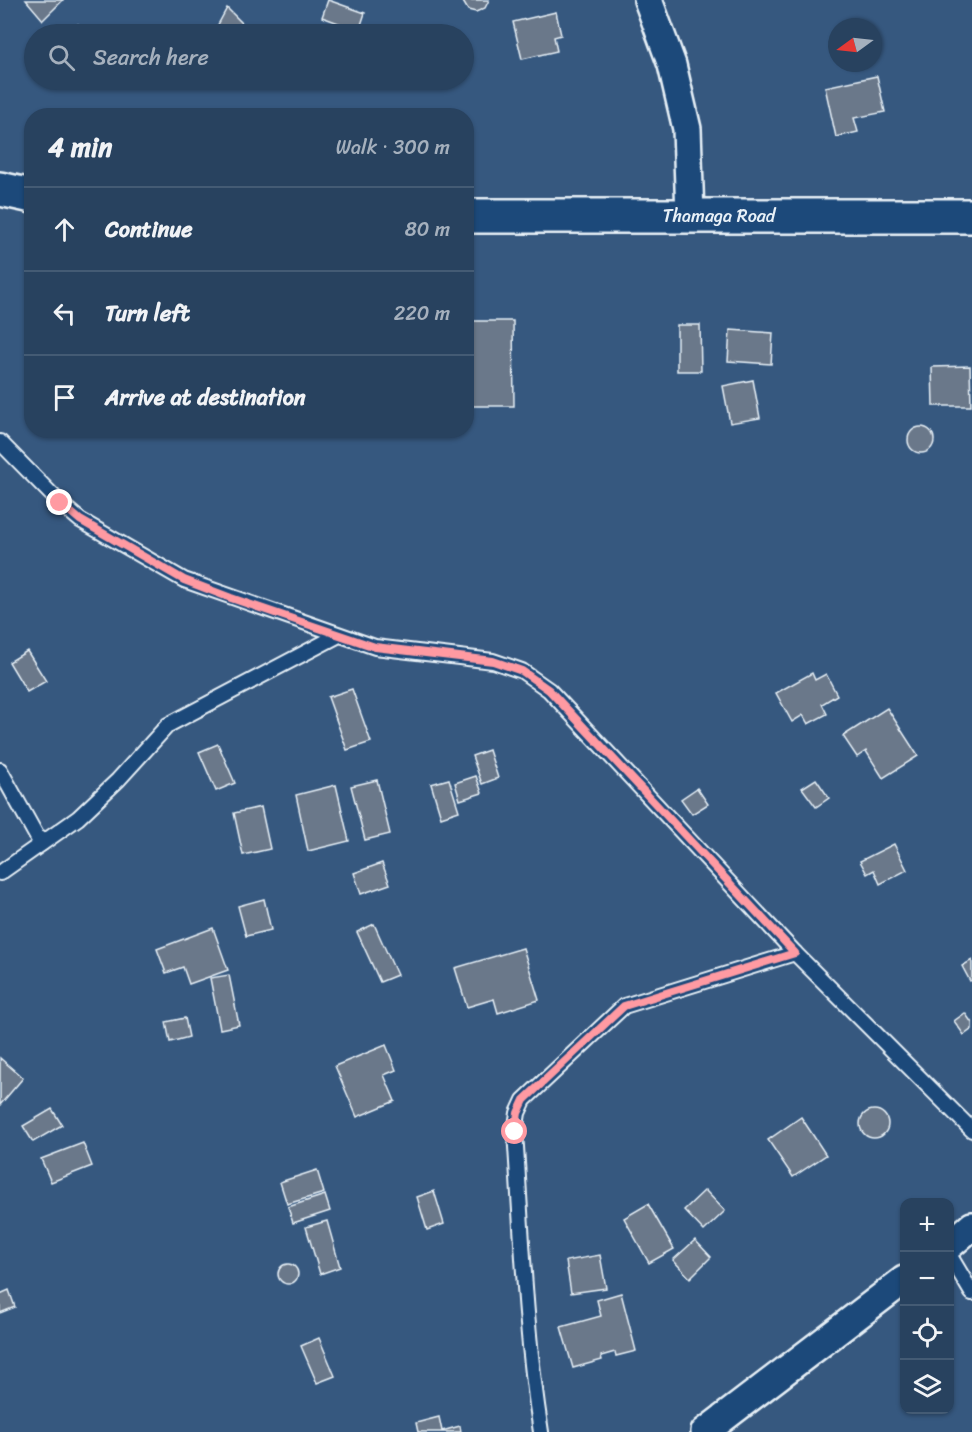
<!DOCTYPE html>
<html lang="en">
<head>
<meta charset="utf-8">
<style>
  body { margin:0; font-family:Sriracha,sans-serif; background:#344d68; color:#f1f3f6 }
  .controls { position:absolute; right:18px; bottom:18px; display:grid; overflow:hidden; border-radius:12px; box-shadow:0 2px 4px #0004 }
  .controls button { width:54px; height:54px; display:grid; place-items:center; padding:0; border:0; border-bottom:2px solid #445b74; background:#28425f; color:#f1f3f6; font:30px sans-serif }
  .compass { position:absolute; left:828px; top:18px; width:54px; height:54px; border-radius:50%; background:#28425f; box-shadow:0 2px 4px #0004; rotate:255deg }
  .stop { position:absolute; width:18px; height:18px; margin:-14px; border:4px solid #ff9aa2; border-radius:50%; background:#fff }
  .stop.end { background:#ff9aa2; border-color:#fff; box-shadow:0 2px 6px #0008 }
  .list { margin:0; padding:0; list-style:none }
  h2 { display:flex; justify-content:space-between; align-items:center; height:78px; margin:0; padding:0 24px; font-size:26px }
  h2 small { font-size:20px; font-weight:400; color:#a5b0bd }
  .list li { display:grid; grid-template-columns:39px 1fr auto; gap:18px; align-items:center; box-sizing:border-box; height:84px; padding:0 24px; border-top:2px solid #445b74 }
  .list b { display:block; font-size:22px; white-space:nowrap }
  .list em { font-size:20px; font-style:normal; color:#a5b0bd }
  .icon { flex:none; width:33px; height:33px; fill:none; stroke:currentColor; stroke-width:2; stroke-linecap:round; stroke-linejoin:round }
  .map { position:relative; flex:none; width:972px; height:1432px; overflow:hidden }
  .search { position:absolute; background:#28425f; box-shadow:0 2px 4px #0004; left:24px; top:24px; width:450px; height:66px; display:flex; align-items:center; gap:15px; box-sizing:border-box; padding:0 21px; border-radius:33px; color:#a5b0bd; font-size:22px }
  .panel { position:absolute; background:#28425f; box-shadow:0 2px 4px #0004; left:24px; top:108px; width:450px; height:330px; border-radius:24px }
  .map>svg:first-child { display:block }
  .building { fill:#6b788a; stroke:#e8f1f8; stroke-width:1.5 }
  .lines { fill:none; stroke-linecap:round; stroke-linejoin:round }
  .lane-casing { stroke:#e8f1f8; stroke-width:18 }
  .street-casing { stroke:#e8f1f8; stroke-width:32 }
  .secondary-casing { stroke:#e8f1f8; stroke-width:38 }
  .lane { stroke:#1f4a7a; stroke-width:14 }
  .street { stroke:#1f4a7a; stroke-width:27 }
  .secondary { stroke:#1f4a7a; stroke-width:33 }
  .route { stroke:#ff9aa2; stroke-width:8 }
  .labels { text-anchor:middle; stroke-width:4.5; stroke-linejoin:round; paint-order:stroke }
  .street-label { font-size:18px; fill:#e8f1f8; stroke:#1f4a7a }
</style>
</head>
<body>
<div class="map">
<svg width="972" height="1432" viewBox="0 0 972 1432">
  <rect width="100%" height="100%" fill="#36587f"/>
  <filter id="ink" filterUnits="userSpaceOnUse"><feTurbulence type="fractalNoise" baseFrequency=".0167" numOctaves="2"/><feDisplacementMap in="SourceGraphic" scale="12" xChannelSelector="R" yChannelSelector="G"/><feConvolveMatrix kernelMatrix="1 2 1 2 8 2 1 2 1" color-interpolation-filters="sRGB"/></filter>
  <g filter="url(#ink)">
    <g class="building">
      <path d="M 26,0 L 63,0 L 43,20 Z"/>
      <path d="M 328,0 L 365,13 L 358,34 L 341,34 L 344,25 L 322,17 Z"/>
      <path d="M 462,0 L 489,0 L 485,8 L 476,12 L 468,10 Z"/>
      <path d="M 227,8 L 249,30 L 247,34 L 213,34 Z"/>
      <path d="M 556,12 L 561,35 L 554,37 L 557,51 L 522,59 L 513,22 Z"/>
      <path d="M 78,24 L 88,34 L 67,34 Z"/>
      <path d="M 877,76 L 885,112 L 854,118 L 858,132 L 836,137 L 825,87 Z"/>
      <path d="M 466,321 L 513,321 L 514,406 L 466,406 Z"/>
      <path d="M 677,325 L 700,325 L 701,371 L 677,371 Z"/>
      <path d="M 730,330 L 773,333 L 771,364 L 728,361 Z"/>
      <path d="M 970,366 L 971,406 L 933,406 L 932,367 Z"/>
      <path d="M 753,380 L 760,418 L 730,423 L 723,386 Z"/>
      <circle cx="921" cy="440" r="13"/>
      <path d="M 27,651 L 46,681 L 27,692 L 9,662 Z"/>
      <path d="M 812,673 L 815,680 L 826,674 L 837,695 L 822,704 L 827,714 L 808,724 L 803,715 L 792,722 L 776,693 Z"/>
      <path d="M 352,689 L 371,742 L 347,750 L 328,697 Z"/>
      <path d="M 887,708 L 918,756 L 883,778 L 866,751 L 857,757 L 843,736 Z"/>
      <path d="M 218,744 L 235,783 L 216,791 L 199,752 Z"/>
      <path d="M 489,750 L 498,778 L 482,784 L 472,756 Z"/>
      <path d="M 476,776 L 482,793 L 460,800 L 455,783 Z"/>
      <path d="M 449,779 L 459,811 L 441,817 L 431,784 Z"/>
      <path d="M 816,779 L 829,798 L 816,807 L 802,788 Z"/>
      <path d="M 377,780 L 390,834 L 365,840 L 351,786 Z"/>
      <path d="M 336,785 L 349,841 L 308,851 L 296,795 Z"/>
      <path d="M 697,788 L 708,804 L 692,814 L 681,799 Z"/>
      <path d="M 261,807 L 270,849 L 243,855 L 234,813 Z"/>
      <path d="M 894,844 L 907,870 L 880,884 L 874,870 L 867,874 L 860,861 Z"/>
      <path d="M 382,863 L 390,884 L 361,894 L 354,873 Z"/>
      <path d="M 264,899 L 271,930 L 246,936 L 238,906 Z"/>
      <path d="M 374,924 L 397,975 L 380,982 L 357,932 Z"/>
      <path d="M 213,928 L 228,970 L 189,984 L 183,967 L 166,973 L 157,949 Z"/>
      <path d="M 523,948 L 539,1000 L 498,1013 L 494,999 L 467,1007 L 455,968 Z"/>
      <path d="M 972,960 L 972,980 L 970,981 L 962,966 Z"/>
      <path d="M 229,975 L 239,1025 L 220,1029 L 210,978 Z"/>
      <path d="M 965,1013 L 972,1023 L 972,1029 L 964,1035 L 954,1021 Z"/>
      <path d="M 185,1018 L 189,1037 L 170,1042 L 166,1022 Z"/>
      <path d="M 386,1045 L 396,1070 L 384,1075 L 395,1101 L 357,1117 L 335,1066 Z"/>
      <path d="M 0,1058 L 23,1078 L 0,1105 Z"/>
      <path d="M 52,1109 L 62,1125 L 33,1142 L 23,1126 Z"/>
      <circle cx="874" cy="1124" r="14"/>
      <path d="M 801,1117 L 826,1155 L 793,1177 L 768,1140 Z"/>
      <path d="M 83,1143 L 92,1166 L 51,1182 L 41,1159 Z"/>
      <path d="M 317,1170 L 324,1193 L 287,1204 L 280,1182 Z"/>
      <path d="M 705,1190 L 725,1211 L 704,1231 L 684,1210 Z"/>
      <path d="M 434,1191 L 444,1224 L 427,1230 L 417,1197 Z"/>
      <path d="M 325,1195 L 330,1211 L 293,1223 L 288,1207 Z"/>
      <path d="M 648,1204 L 674,1249 L 649,1263 L 624,1218 Z"/>
      <path d="M 327,1221 L 340,1267 L 320,1274 L 306,1227 Z"/>
      <path d="M 695,1240 L 711,1257 L 690,1278 L 673,1260 Z"/>
      <path d="M 600,1255 L 606,1288 L 571,1293 L 566,1261 Z"/>
      <circle cx="288" cy="1274" r="10"/>
      <path d="M 9,1290 L 15,1307 L 0,1313 L 0,1294 Z"/>
      <path d="M 621,1293 L 636,1351 L 616,1356 L 615,1352 L 601,1356 L 602,1360 L 573,1368 L 561,1327 L 601,1316 L 597,1300 Z"/>
      <path d="M 319,1338 L 335,1376 L 317,1383 L 301,1346 Z"/>
      <path d="M 439,1417 L 442,1431 L 460,1426 L 461,1432 L 418,1432 L 416,1423 Z"/>
    </g>
    <g class="lines">
      <defs>
        <g id="lane">
          <path d="M 0,442 L 60,503 L 80,520 L 184,580 L 375,647 L 493,661 L 522,671 L 549,690 L 795,953"/>
          <path d="M 0,770 L 41,844"/>
          <path d="M 0,873 L 78,818 L 118,780 L 168,725 L 339,635"/>
          <path d="M 950,1256 L 972,1293"/>
          <path d="M 541,1432 C 525,1333 522,1232 515,1132 L 518,1113 L 524,1100 L 624,1006 L 795,953 L 972,1130"/>
        </g>
        <g id="street">
          <path d="M 648,0 L 672,65 L 687,129 L 690,216"/>
          <path d="M 950,1245 L 972,1226"/>
          <path d="M 705,1432 L 904,1280"/>
        </g>
        <g id="secondary">
          <path d="M 0,189 L 32,196"/>
          <path d="M 466,216 L 972,216"/>
        </g>
      </defs>
      <use href="#lane" class="lane-casing"/>
      <use href="#street" class="street-casing"/>
      <use href="#secondary" class="secondary-casing"/>
      <use href="#lane" class="lane"/>
      <use href="#street" class="street"/>
      <use href="#secondary" class="secondary"/>
    </g>
  </g>
  <g class="lines" filter="url(#ink)">
    <path class="route" d="M 60,503 L 80,520 L 184,580 L 231,598 L 375,647 L 493,661 L 522,671 L 549,690 L 795,953 L 624,1006 L 524,1100 L 518,1113 L 515,1132"/>
  </g>
  <g class="labels">
    <g class="street-label">
      <text x="719" y="222">Thamaga Road</text>
    </g>
  </g>
</svg>
<div class="controls">
<button>+</button>
<button>−</button>
<button><svg class="icon" aria-label="locate" viewBox="0 0 24 24"><circle cx="12" cy="12" r="6"/><path d="M12 2v4M12 18v4M2 12h4M18 12h4"/></svg></button>
<button><svg class="icon" aria-label="layers" viewBox="0 0 24 24"><path d="M12 4l9 5-9 5-9-5zM3 14l9 5 9-5"/></svg></button>
</div>
<svg class="compass" viewBox="-18 -18 36 36"><path d="M0-13l5 13h-10z" fill="#e53935"/><path d="M0 13l5-13h-10z" fill="#a5b0bd"/></svg>
<div class="stop" style="left:515px;top:1132px"></div>
<div class="stop end" style="left:60px;top:503px"></div>
<div class="search"><svg class="icon" aria-label="search" viewBox="0 0 24 24"><circle cx="10" cy="10" r="6"/><path d="M15 15l6 6"/></svg>Search here</div>
<section class="panel">
<h2>4 min<small>Walk · 300 m</small></h2>
<ul class="list">
<li><svg class="icon" aria-label="ahead" viewBox="0 0 24 24"><path d="M12 20V5M6 11l6-6 6 6"/></svg><div><b>Continue</b></div><em>80 m</em></li>
<li><svg class="icon" aria-label="left" viewBox="0 0 24 24"><path d="M17 20v-9H6M10 6l-5 5 5 5"/></svg><div><b>Turn left</b></div><em>220 m</em></li>
<li><svg class="icon" aria-label="arrive" viewBox="0 0 24 24"><path d="M6 21V4h12l-3 4 3 4H6"/></svg><div><b>Arrive at destination</b></div></li>
</ul>
</section>
</div>
</body>
</html>
